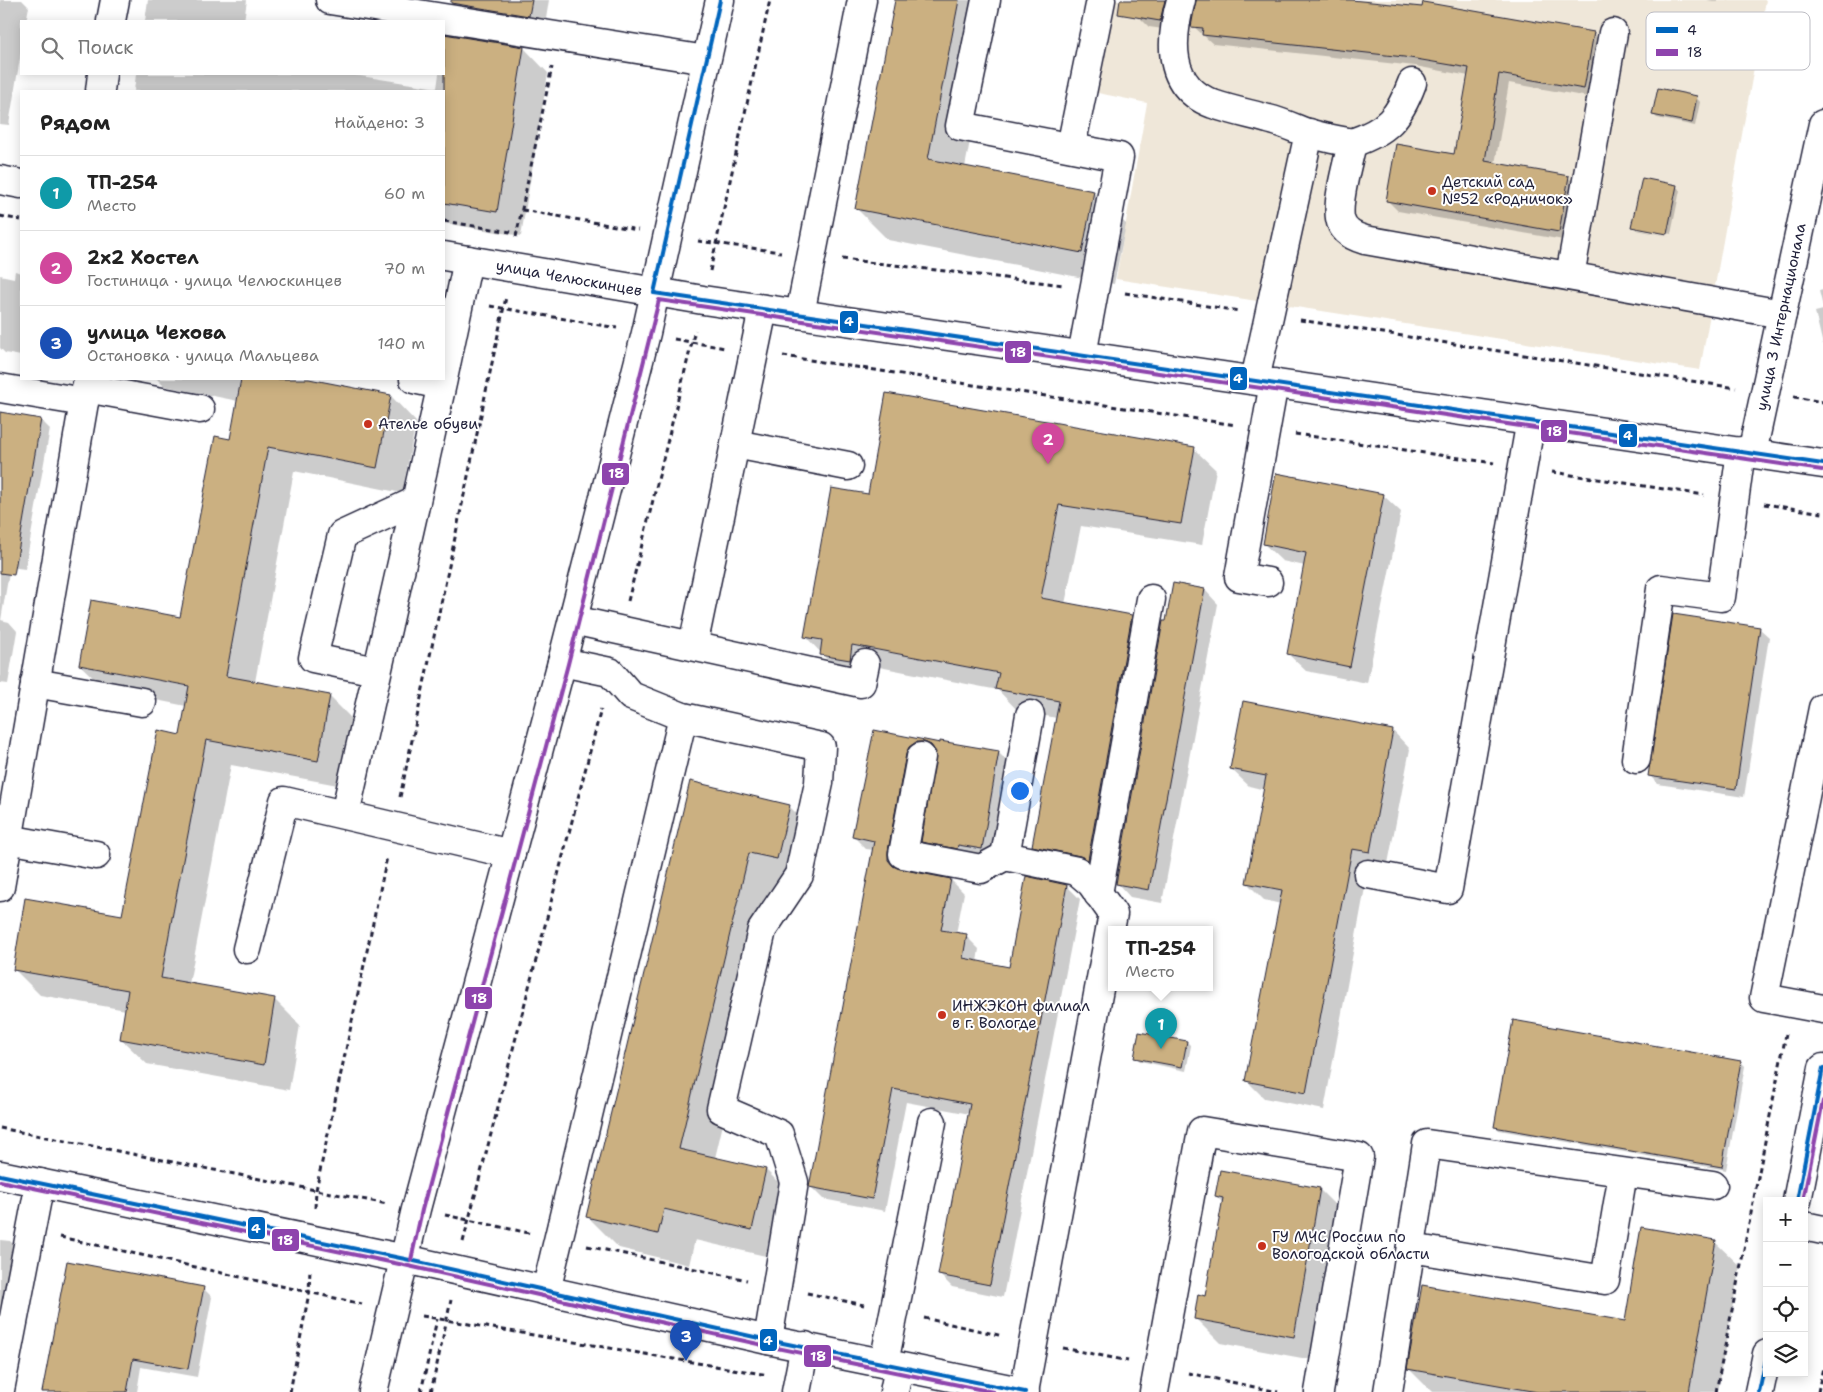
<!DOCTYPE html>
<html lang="ru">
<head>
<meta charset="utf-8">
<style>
  body { margin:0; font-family:"Shantell Sans",sans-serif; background:#f2f2f2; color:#222 }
  .controls { position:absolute; right:15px; bottom:15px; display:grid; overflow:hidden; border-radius:0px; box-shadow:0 2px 12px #0003 }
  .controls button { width:45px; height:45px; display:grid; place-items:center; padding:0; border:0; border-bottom:1px solid #e0e0e0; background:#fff; color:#222; font:25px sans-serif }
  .you { position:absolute; left:1019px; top:790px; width:18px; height:18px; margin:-12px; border:4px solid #fff; border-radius:50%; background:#1a73e8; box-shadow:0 0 0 8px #1a73e833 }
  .badge { display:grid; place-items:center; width:32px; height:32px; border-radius:50%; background:#c8321e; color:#fff; font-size:16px; font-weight:700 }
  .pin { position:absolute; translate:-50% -41px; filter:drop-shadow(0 1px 2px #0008) }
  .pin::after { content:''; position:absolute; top:26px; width:18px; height:15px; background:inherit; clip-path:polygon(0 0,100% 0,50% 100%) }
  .popup { position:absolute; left:1108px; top:926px; width:105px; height:65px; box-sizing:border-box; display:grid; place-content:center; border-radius:0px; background:#fff; filter:drop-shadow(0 1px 4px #0005); font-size:16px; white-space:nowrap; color:#767676 }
  .popup b { font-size:19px; color:#222 }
  .popup::after { content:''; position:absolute; left:50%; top:100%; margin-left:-10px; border:10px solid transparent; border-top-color:#fff }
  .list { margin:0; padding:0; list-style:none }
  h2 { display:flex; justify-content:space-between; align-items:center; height:65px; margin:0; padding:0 20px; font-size:21px }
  h2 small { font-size:16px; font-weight:400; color:#767676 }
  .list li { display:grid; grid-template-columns:32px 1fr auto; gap:15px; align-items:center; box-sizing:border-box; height:75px; padding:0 20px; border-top:1px solid #e0e0e0 }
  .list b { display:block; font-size:19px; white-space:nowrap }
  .list p { margin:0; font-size:16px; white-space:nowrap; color:#767676 }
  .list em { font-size:16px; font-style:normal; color:#767676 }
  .icon { flex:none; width:28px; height:28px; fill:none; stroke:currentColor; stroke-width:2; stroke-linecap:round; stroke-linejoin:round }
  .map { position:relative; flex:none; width:1823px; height:1392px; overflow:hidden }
  .search { position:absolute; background:#fff; box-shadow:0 2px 12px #0003; left:20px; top:20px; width:425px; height:55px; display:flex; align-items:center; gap:12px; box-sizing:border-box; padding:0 18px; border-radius:0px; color:#767676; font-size:19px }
  .panel { position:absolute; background:#fff; box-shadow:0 2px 12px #0003; left:20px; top:90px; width:425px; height:290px; border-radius:0px }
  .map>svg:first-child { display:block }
  .built { fill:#efe7d9 }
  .shadow { fill:#0003 }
  .building { fill:#cbb081; stroke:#22223b }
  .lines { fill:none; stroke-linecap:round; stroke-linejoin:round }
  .minor-casing { stroke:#22223b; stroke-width:31 }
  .path { stroke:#22223b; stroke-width:3; stroke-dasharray:5 4; stroke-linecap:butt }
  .minor { stroke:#fff; stroke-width:28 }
  .bus-1-casing { stroke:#fff; stroke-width:8 }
  .bus-2-casing { stroke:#fff; stroke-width:8 }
  .bus-1 { stroke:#0065bd; stroke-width:4 }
  .bus-2 { stroke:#8e44ad; stroke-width:4 }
  .poi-dot { fill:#c8321e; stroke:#fff; stroke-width:2 }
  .labels { text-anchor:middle; stroke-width:4; stroke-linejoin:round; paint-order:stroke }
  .poi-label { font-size:15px; fill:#22223b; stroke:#fff; text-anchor:start }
  .street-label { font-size:15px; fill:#22223b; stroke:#fff }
  .key { fill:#fff; stroke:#bdbdc4; stroke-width:1 }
  .key-label { font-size:14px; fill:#22223b }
  .line-badge { stroke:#fff; stroke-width:2 }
  .badge-label { font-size:14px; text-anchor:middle; font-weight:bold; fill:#fff }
</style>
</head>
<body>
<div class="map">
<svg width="1823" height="1392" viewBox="0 0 1823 1392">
  <rect width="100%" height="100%" fill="#fff"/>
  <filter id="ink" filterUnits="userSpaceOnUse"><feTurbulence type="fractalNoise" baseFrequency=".02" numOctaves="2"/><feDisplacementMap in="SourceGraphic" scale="10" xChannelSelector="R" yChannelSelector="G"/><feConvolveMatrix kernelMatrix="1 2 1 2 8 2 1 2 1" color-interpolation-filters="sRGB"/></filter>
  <g filter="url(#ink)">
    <path class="built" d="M 1111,0 L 1766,0 L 1700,370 L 1116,279 L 1147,103 L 1093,92 Z"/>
    <g class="shadow">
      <path d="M 0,0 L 22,0 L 29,7 L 26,21 L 21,21 L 21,52 L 9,125 L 0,124 Z"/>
      <path d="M 148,0 L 247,0 L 244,21 L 145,21 Z"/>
      <path d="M 452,0 L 549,0 L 545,25 L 461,12 L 452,3 Z"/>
      <path d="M 897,0 L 997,0 L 965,167 L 1093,192 L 1126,224 L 1114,284 L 888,240 L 856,208 Z"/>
      <path d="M 1142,0 L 1179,0 L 1170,30 L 1149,27 L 1139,17 Z"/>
      <path d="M 1197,0 L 1339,0 L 1593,34 L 1603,43 L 1594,98 L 1509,83 L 1495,164 L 1568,177 L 1578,187 L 1569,241 L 1398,211 L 1388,201 L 1455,155 L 1469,76 L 1415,66 L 1213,44 L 1193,26 Z"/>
      <path d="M 1707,0 L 1718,0 L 1718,2 Z"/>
      <path d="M 445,35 L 524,48 L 548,73 L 521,236 L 444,223 L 444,91 L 134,91 L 136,74 L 348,74 L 437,88 L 439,74 L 444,74 Z"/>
      <path d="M 1696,97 L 1700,102 L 1695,126 L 1657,118 L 1653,114 Z"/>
      <path d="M 1676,186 L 1680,190 L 1671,234 L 1636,226 L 1636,229 L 1671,237 L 1637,230 L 1633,226 Z"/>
      <path d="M 15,271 L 21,273 L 21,356 L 5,353 L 0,348 L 0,275 L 14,278 Z"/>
      <path d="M 1823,290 L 1823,307 L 1819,291 Z"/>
      <path d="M 1823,310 L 1823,345 L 1815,312 Z"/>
      <path d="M 157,379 L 310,379 L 391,396 L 416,422 L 402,493 L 294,471 L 255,682 L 329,696 L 355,722 L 343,786 L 231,765 L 189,984 L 275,1000 L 300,1025 L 289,1090 L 147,1064 L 121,1039 L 126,1010 L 40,995 L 14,969 L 123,916 L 181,736 L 186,706 L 106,690 L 80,665 L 181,619 L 231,440 L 238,401 L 164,386 Z"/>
      <path d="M 0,413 L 41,420 L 50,429 L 25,569 L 10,567 L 1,620 L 9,622 L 17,631 L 8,684 L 0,683 Z"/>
      <path d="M 1194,449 L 1216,470 L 1202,545 L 1081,526 L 1065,604 L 1132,616 L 1153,638 L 1110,881 L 1055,867 L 1033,845 L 1057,718 L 1018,711 L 998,690 L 874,666 L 843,676 L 806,637 L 869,496 Z"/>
      <path d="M 1383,495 L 1401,512 L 1367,683 L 1306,671 L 1288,654 L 1305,566 L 1282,561 L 1264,544 Z"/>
      <path d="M 1174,585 L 1205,590 L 1218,604 L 1162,903 L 1130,897 L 1117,883 Z"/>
      <path d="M 1674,616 L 1760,629 L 1769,637 L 1744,797 L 1658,784 L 1649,775 Z"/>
      <path d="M 875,731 L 941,745 L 999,753 L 1012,766 L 995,861 L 936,854 L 923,841 L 937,754 L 930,755 L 900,865 L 901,871 L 951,880 L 964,893 L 956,934 L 966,936 L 979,949 L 977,962 L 1010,968 L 1067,886 L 1080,899 L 1003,1297 L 952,1287 L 939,1274 L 970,1114 L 906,1102 L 885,1211 L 823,1199 L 810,1186 L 874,850 L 866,849 L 853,836 Z"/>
      <path d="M 1393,731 L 1410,749 L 1387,869 L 1369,866 L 1324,1110 L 1264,1098 L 1247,1081 L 1281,904 L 1264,900 L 1247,883 L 1265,790 L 1249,786 L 1231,769 Z"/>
      <path d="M 691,782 L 789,806 L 820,837 L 808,890 L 780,883 L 715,1158 L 766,1170 L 797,1201 L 783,1260 L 695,1240 L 689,1265 L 619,1248 L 588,1217 Z"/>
      <path d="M 1140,1033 L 1187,1042 L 1191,1046 L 1186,1071 L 1140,1061 L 1136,1057 Z"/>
      <path d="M 1741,1062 L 1745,1066 L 1726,1170 L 1499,1130 L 1495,1126 Z"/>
      <path d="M 1319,1189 L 1344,1214 L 1318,1361 L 1220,1343 L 1196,1319 L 1206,1297 L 1223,1203 L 1216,1196 Z"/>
      <path d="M 0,1240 L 10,1241 L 23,1255 L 0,1338 Z"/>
      <path d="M 1715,1242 L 1740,1266 L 1717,1392 L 1432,1392 L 1409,1369 L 1626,1322 Z"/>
      <path d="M 203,1288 L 212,1297 L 197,1377 L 141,1367 L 137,1392 L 44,1392 Z"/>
    </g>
    <g class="building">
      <path d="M 451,0 L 532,0 L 529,16 L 451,3 Z"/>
      <path d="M 895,0 L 959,0 L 928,159 L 1094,191 L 1082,253 L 855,209 Z"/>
      <path d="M 1120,0 L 1165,0 L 1160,21 L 1118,14 Z"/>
      <path d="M 1196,0 L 1351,0 L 1422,7 L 1423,2 L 1594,32 L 1584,89 L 1499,74 L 1485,161 L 1569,176 L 1559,232 L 1386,201 L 1396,144 L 1454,154 L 1469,68 L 1404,57 L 1202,35 L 1203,28 L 1191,27 Z"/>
      <path d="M 444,34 L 524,47 L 497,212 L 444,203 Z"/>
      <path d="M 1658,88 L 1697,96 L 1692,123 L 1652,115 Z"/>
      <path d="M 1642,178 L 1677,185 L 1667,234 L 1631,227 Z"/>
      <path d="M 241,379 L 309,379 L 391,395 L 377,468 L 268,447 L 226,676 L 330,695 L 318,761 L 206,740 L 172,918 L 161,978 L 275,998 L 264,1065 L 120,1039 L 128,990 L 13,970 L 25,898 L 122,915 L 158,730 L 180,735 L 189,686 L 79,665 L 91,600 L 180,617 L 215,436 L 230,439 Z"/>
      <path d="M 886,393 L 1195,447 L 1181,524 L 1059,505 L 1041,598 L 1132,615 L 1088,860 L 1080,856 L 1032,846 L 1059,701 L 995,689 L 999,673 L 852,645 L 850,660 L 820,655 L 822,640 L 804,637 L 831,488 L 868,494 Z"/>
      <path d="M 0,412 L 41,419 L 14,575 L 0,573 Z"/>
      <path d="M 1276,473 L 1384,494 L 1350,667 L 1287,654 L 1306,553 L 1263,544 Z"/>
      <path d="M 1173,583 L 1205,589 L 1149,890 L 1116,884 L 1163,621 L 1166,621 Z"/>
      <path d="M 1673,614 L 1760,627 L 1736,789 L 1648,776 Z"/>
      <path d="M 1243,701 L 1393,730 L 1370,852 L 1352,849 L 1306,1093 L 1245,1081 L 1282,890 L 1246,883 L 1266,776 L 1230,769 Z"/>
      <path d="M 874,730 L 940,743 L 940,741 L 999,751 L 982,849 L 958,845 L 957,849 L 921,842 L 936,752 L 931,745 L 924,742 L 916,742 L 909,747 L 906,754 L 888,851 L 888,860 L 893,866 L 900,869 L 951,879 L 941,930 L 967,934 L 963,958 L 1009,967 L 1026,876 L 1067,885 L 990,1285 L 938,1275 L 970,1104 L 893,1089 L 872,1199 L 809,1187 L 874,841 L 852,836 Z"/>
      <path d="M 690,781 L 790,805 L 777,859 L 749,853 L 679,1149 L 766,1169 L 752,1230 L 664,1209 L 658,1234 L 586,1217 Z"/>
      <path d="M 1513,1020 L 1741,1061 L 1722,1167 L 1494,1127 Z"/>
      <path d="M 1139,1032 L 1187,1041 L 1182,1067 L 1134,1058 Z"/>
      <path d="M 1220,1170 L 1320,1188 L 1294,1337 L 1194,1319 L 1198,1294 L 1205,1296 L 1223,1198 L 1215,1196 Z"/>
      <path d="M 1641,1227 L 1716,1240 L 1689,1392 L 1538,1392 L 1407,1369 L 1422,1285 L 1625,1321 Z"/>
      <path d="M 67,1261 L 204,1287 L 188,1369 L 133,1359 L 127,1392 L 42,1392 Z"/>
    </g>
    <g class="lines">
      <defs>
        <g id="minor">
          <path d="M 330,0 L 706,60"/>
          <path d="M 986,0 L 960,126 L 1119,157 L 1082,355"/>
          <path d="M 1181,0 C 1170,39 1166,86 1213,104 C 1230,110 1250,114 1268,119 C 1281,122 1294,128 1307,133 C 1322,137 1337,140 1352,143 C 1348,163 1337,198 1340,218 C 1342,231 1354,237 1365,240 L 1782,314"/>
          <path d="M 111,21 L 115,0"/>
          <path d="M 100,91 L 102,74"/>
          <path d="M 1352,143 C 1387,131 1399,118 1412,83"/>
          <path d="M 1071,147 L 1101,0"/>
          <path d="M 0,180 L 21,184"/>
          <path d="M 444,256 L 703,300 L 1823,464"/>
          <path d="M 1570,276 L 1613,33"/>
          <path d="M 800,314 L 862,0"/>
          <path d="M 444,374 L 468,260"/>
          <path d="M 414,379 L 441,385"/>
          <path d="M 1255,380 L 1309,133"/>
          <path d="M 0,388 L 84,402"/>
          <path d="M 86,388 L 200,409"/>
          <path d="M 735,444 L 848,466"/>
          <path d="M 1752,453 L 1823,124"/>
          <path d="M 1268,582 L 1239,577 L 1274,383"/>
          <path d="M 573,620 L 861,683 L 865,664"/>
          <path d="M 693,646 L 763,309"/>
          <path d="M 562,662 L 610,672 L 631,696 L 683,717 L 821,747 L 819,783 L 799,875 L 762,930 L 721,1109 L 779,1134 L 794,1182 L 768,1340"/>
          <path d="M 376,671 L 313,658 L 342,535 L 416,501 L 443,379"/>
          <path d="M 35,683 L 142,702"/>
          <path d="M 1823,708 L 1764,998 L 1823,1009"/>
          <path d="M 921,757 L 903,854 L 981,869 L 1005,856 L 1077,871 L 1091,883 L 1113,914 L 1024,1392"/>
          <path d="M 1636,759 L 1661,589 L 1721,597 L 1741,451"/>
          <path d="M 345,814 L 416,501"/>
          <path d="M 8,839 L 96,855"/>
          <path d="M 1005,856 L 1030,715"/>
          <path d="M 1368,874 L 1448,889 L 1531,420"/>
          <path d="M 0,887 L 88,379"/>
          <path d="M 1098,894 L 1151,599"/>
          <path d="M 247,949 L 284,801 L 511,854"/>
          <path d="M 0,1175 L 405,1259 L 768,1340 L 1025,1392"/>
          <path d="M 1797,1201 L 1823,1068"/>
          <path d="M 1804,1226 L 1823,1230"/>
          <path d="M 1411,1248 L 1605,1280 L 1623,1173"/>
          <path d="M 546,1291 L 683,717"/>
          <path d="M 884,1363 L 932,1122"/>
          <path d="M 0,1390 L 40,1183"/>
          <path d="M 373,1392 L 416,1209 L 562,662 L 646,333 L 720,0"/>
          <path d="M 796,1392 L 805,1346"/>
          <path d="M 894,1392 L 899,1367"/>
          <path d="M 1154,1392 L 1202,1131 L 1359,1157 L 1319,1392"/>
          <path d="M 1388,1392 L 1427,1144 L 1713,1185"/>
          <path d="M 1759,1392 L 1767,1354"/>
        </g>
      </defs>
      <use href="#minor" class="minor-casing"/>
      <g class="path">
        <path d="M 522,210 L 638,230"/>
        <path d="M 0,216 L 21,220"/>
        <path d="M 444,221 L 517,233"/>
        <path d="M 516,237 L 552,67"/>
        <path d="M 698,241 L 781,252"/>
        <path d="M 842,259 L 1064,285"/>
        <path d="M 710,271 L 770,0"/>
        <path d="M 1125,293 L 1239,311"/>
        <path d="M 490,306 L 617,328"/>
        <path d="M 1300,320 L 1736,388"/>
        <path d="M 674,339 L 725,348"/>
        <path d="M 783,356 L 1236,425"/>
        <path d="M 1794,397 L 1823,402"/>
        <path d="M 1295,434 L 1494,463"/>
        <path d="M 1552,472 L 1704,495"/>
        <path d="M 1764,504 L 1823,513"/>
        <path d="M 628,601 L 695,330"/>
        <path d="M 400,797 L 506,297"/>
        <path d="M 0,1128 L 387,1204"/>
        <path d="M 315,1208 L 316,1190 L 387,857"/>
        <path d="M 445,1215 L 529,1233"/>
        <path d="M 60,1237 L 362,1304"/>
        <path d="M 463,1242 L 601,709"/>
        <path d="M 587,1246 L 747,1280"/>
        <path d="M 807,1293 L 864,1305"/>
        <path d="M 422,1316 L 768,1375"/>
        <path d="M 924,1318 L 1003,1336"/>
        <path d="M 1063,1348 L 1128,1361"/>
        <path d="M 1188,1373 L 1278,1392"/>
        <path d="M 290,1392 L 309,1293 L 310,1269"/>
        <path d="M 421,1392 L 437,1319"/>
        <path d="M 431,1392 L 451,1300"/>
        <path d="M 1716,1392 L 1786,1034"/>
        <path d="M 1818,1392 L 1823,1367"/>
      </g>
      <use href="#minor" class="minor"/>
      <defs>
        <g id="bus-1">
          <path d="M 654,293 L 1823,464"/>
          <path d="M 654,293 L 720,0"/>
          <path d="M 0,1175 L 405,1259 L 768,1340 L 1025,1392"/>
          <path d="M 1797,1201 L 1823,1068"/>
          <path d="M 1759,1392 L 1767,1355"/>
        </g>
        <g id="bus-2">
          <path d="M 0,1181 L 404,1265 L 767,1346 L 993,1392"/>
          <path d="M 1803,1201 L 1823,1101"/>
          <path d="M 411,1260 L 422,1210 L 568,664 L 659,300 L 1822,470"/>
        </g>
      </defs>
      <use href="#bus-1" class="bus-1-casing"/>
      <use href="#bus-2" class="bus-2-casing"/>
      <use href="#bus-1" class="bus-1"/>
      <use href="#bus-2" class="bus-2"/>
    </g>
  </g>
  <g class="poi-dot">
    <circle cx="1432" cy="191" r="5"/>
    <circle cx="368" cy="424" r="5"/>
    <circle cx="942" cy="1015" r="5"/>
    <circle cx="1262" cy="1246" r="5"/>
  </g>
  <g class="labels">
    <g class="poi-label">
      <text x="1442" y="187">Детский сад<tspan x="1442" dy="17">№52 «Родничок»</tspan></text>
      <text x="378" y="429">Ателье обуви</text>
      <text x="952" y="1011">ИНЖЭКОН филиал<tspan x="952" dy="17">в г. Вологде</tspan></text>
      <text x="1272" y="1242">ГУ МЧС России по<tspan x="1272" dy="17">Вологодской области</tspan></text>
    </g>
    <g class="street-label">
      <text transform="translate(569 278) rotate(10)" y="5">улица Челюскинцев</text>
      <text transform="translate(1781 317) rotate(-78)" y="5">улица 3 Интернационала</text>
    </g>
  </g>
  <rect x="1646" y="12" width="164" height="58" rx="8" class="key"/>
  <rect x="1656" y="27" width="22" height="6" fill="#0065bd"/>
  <rect x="1656" y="49" width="22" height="7" fill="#8e44ad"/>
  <g class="key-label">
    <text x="1687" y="35">4</text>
    <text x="1687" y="57">18</text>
  </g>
  <g class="line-badge">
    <rect x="839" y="310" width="20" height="24" rx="5" fill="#0065bd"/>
    <rect x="1004" y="340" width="28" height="24" rx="5" fill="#8e44ad"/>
    <rect x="1229" y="366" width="19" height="25" rx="5" fill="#0065bd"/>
    <rect x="1540" y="419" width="28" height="24" rx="5" fill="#8e44ad"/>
    <rect x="1618" y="423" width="20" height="25" rx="5" fill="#0065bd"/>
    <rect x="601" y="462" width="29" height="24" rx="5" fill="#8e44ad"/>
    <rect x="464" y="986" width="29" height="24" rx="5" fill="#8e44ad"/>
    <rect x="247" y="1216" width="19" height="24" rx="5" fill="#0065bd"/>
    <rect x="271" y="1228" width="29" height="24" rx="5" fill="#8e44ad"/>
    <rect x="759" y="1328" width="19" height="24" rx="5" fill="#0065bd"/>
    <rect x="803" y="1344" width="29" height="24" rx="5" fill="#8e44ad"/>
  </g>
  <g class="badge-label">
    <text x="849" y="326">4</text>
    <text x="1018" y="357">18</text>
    <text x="1238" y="383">4</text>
    <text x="1554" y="436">18</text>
    <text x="1628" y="440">4</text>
    <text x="616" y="478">18</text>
    <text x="479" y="1003">18</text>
    <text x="256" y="1233">4</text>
    <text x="285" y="1245">18</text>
    <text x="768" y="1345">4</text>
    <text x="818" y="1361">18</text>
  </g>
</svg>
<div class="controls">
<button>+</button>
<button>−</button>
<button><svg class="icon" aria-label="locate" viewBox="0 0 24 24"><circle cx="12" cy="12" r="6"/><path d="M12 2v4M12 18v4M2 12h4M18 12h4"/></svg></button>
<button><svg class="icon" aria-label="layers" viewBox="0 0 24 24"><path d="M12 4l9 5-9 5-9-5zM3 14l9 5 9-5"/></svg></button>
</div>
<div class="you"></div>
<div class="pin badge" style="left:1161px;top:1049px;background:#0f9aa8">1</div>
<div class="popup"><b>ТП-254</b>Место</div>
<div class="pin badge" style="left:1048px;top:464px;background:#d1479c">2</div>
<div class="pin badge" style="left:686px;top:1361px;background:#1a4fb4">3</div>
<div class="search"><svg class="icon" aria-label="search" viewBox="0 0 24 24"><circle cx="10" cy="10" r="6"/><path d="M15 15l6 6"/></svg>Поиск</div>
<section class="panel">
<h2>Рядом<small>Найдено: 3</small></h2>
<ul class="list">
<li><span class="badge" style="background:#0f9aa8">1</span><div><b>ТП-254</b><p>Место</p></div><em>60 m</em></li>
<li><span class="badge" style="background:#d1479c">2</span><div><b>2x2 Хостел</b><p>Гостиница · улица Челюскинцев</p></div><em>70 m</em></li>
<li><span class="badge" style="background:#1a4fb4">3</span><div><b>улица Чехова</b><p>Остановка · улица Мальцева</p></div><em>140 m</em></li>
</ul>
</section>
</div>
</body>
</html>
